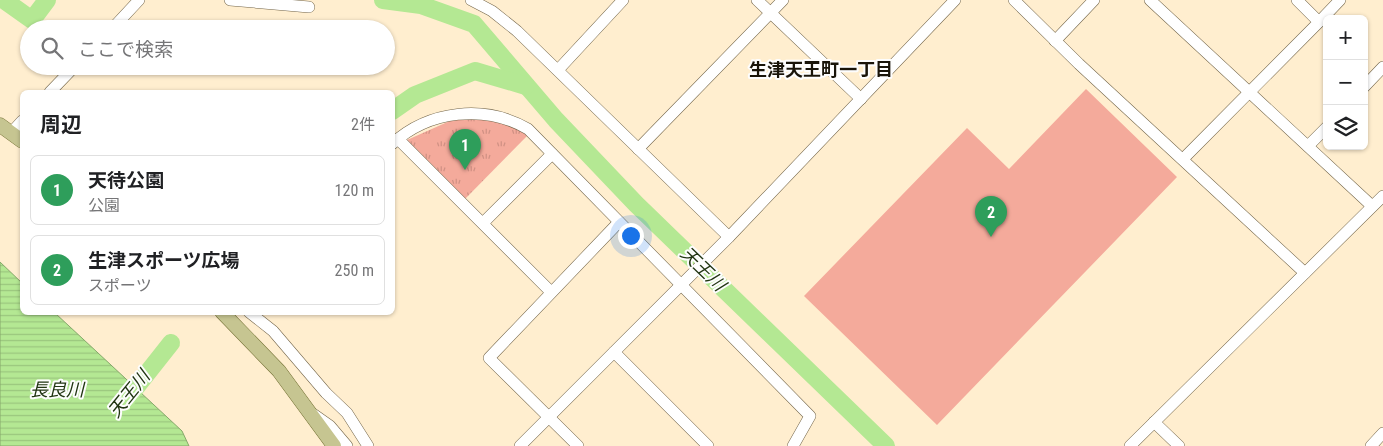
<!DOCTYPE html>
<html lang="ja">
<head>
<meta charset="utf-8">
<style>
  body { margin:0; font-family:"Roboto Condensed","Noto Sans JP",sans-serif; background:#f2f2f2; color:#202124 }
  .controls { position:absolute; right:15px; top:15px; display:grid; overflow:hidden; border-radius:8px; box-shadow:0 1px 4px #0004 }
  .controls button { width:45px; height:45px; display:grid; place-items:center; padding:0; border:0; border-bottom:1px solid #e0e0e0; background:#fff; color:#202124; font:25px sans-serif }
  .you { position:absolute; left:630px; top:235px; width:18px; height:18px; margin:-12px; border:4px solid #fff; border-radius:50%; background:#1a73e8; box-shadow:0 0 0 8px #1a73e833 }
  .badge { display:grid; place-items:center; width:32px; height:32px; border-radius:50%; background:#ea580c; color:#fff; font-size:16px; font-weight:700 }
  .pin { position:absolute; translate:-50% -41px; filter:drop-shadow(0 1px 2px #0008) }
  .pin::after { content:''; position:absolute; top:26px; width:18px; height:15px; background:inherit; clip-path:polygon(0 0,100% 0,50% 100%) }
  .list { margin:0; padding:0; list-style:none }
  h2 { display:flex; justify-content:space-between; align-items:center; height:65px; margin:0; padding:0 20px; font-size:21px }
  h2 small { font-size:16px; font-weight:400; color:#757577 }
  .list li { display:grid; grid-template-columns:32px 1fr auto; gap:15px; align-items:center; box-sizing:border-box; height:70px; margin:0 10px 10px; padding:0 10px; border:1px solid #e0e0e0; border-radius:8px }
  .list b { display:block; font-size:19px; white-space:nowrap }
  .list p { margin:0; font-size:16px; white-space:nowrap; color:#757577 }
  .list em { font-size:16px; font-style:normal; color:#757577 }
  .icon { flex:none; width:28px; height:28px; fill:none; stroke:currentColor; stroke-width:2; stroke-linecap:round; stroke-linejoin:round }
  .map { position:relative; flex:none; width:1383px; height:446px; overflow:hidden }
  .search { position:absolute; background:#fff; box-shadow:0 1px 4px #0004; left:20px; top:20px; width:375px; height:55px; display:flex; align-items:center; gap:12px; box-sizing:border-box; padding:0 18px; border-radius:28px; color:#757577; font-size:19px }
  .panel { position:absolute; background:#fff; box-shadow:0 1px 4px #0004; left:20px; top:90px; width:375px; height:225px; border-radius:8px }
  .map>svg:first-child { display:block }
  .grass { fill:#f4aa9b }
  .park { fill:url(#park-tufts) }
  .water { fill:url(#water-rules); stroke:#86a86a }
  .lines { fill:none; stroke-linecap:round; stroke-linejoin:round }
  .river { stroke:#b4e893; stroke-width:18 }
  .minor-casing { stroke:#736549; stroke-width:12 }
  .major-casing { stroke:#716e32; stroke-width:15 }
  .minor { stroke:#fff; stroke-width:11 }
  .major { stroke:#c6c591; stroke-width:14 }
  .labels { text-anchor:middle; stroke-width:4; stroke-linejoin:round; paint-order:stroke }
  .neighbourhood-label { font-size:18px; font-weight:bold; fill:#191409; stroke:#fdfdfd }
  .water-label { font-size:18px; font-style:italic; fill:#213512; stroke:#fdfdfd }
</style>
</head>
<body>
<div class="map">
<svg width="1383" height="446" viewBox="0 0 1383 446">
  <defs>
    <pattern id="park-tufts" width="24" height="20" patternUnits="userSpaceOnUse" patternTransform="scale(1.25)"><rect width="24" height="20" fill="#f4aa9b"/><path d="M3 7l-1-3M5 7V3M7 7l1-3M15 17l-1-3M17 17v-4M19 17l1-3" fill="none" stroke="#d19184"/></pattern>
    <pattern id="water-rules" width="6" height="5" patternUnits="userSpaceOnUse" patternTransform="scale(1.25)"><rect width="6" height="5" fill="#b4e893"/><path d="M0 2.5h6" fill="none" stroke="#9ac67d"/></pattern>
  </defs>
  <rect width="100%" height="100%" fill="#ffeecf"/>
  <path class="grass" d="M 1086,89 L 1177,177 L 937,425 L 804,296 L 967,128 L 1009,169 Z"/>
  <path class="park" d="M 471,116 L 516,127 L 528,135 L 465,199 L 407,140 L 452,120 Z"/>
  <path class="water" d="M 0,262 L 22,283 L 22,312 L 55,313 L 182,431 L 189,446 L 0,446 Z"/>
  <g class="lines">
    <g class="river">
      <path d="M 4,0 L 32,20 L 47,0"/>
      <path d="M 383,0 L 421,5 L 474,24 L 556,120 L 636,204 L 886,446"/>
      <path d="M 392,111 L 415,95 L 475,71 L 526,86"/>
      <path d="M 122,405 L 171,343"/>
    </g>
    <defs>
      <g id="minor">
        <path d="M 230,0 L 309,7"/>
        <path d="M 471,0 L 492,11 L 517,31 L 729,237"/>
        <path d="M 757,0 L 861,99"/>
        <path d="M 1014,0 L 1079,64 L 1305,273"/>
        <path d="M 1150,0 L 1372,206"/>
        <path d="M 1319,22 L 1340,0"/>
        <path d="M 112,29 L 139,0"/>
        <path d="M 1055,41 L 1094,0"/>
        <path d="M 558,70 L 623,0"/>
        <path d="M 1364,87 L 1383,67"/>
        <path d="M 50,92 L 75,66"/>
        <path d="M 12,132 L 22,121"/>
        <path d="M 398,139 L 551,292"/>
        <path d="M 392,144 C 429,110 485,104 528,129 L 810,416 L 793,446"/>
        <path d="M 1308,146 L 1327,127"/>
        <path d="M 638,149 L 783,0"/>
        <path d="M 1183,159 L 1319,22 L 1297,0"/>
        <path d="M 483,223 L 552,154"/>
        <path d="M 249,312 L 273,331 L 326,393 L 347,413 L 368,446"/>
        <path d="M 313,414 L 330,426 L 347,446"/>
        <path d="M 1154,422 L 1179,446"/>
        <path d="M 520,446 L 614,352"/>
        <path d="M 578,446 L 489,358 L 619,222"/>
        <path d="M 708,446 L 614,352 L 729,237 L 955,0"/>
        <path d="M 1130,446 L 1383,196"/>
        <path d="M 1371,446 L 1383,433"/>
      </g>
      <g id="major">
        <path d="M 0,125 L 22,141"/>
        <path d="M 222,312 L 279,371 L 334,446"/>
      </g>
    </defs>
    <use href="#minor" class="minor-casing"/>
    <use href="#major" class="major-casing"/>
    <use href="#minor" class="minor"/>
    <use href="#major" class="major"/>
  </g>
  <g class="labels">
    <g class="neighbourhood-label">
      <text x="821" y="76">生津天王町一丁目</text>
    </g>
    <g class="water-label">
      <text transform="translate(703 269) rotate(44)" y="6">天王川</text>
      <text x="57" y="396">長良川</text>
      <text transform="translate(129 394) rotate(-51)" y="6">天王川</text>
    </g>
  </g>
</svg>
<div class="controls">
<button>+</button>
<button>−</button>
<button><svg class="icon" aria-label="layers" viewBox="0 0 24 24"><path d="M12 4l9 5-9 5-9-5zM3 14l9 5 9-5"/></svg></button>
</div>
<div class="you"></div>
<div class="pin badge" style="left:465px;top:170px;background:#2e9e5b">1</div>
<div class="pin badge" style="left:991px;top:237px;background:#2e9e5b">2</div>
<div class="search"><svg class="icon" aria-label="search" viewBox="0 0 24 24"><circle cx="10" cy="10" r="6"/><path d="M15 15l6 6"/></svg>ここで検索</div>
<section class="panel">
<h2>周辺<small>2件</small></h2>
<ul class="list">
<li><span class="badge" style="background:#2e9e5b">1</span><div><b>天待公園</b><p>公園</p></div><em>120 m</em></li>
<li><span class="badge" style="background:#2e9e5b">2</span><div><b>生津スポーツ広場</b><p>スポーツ</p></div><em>250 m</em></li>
</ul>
</section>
</div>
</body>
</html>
